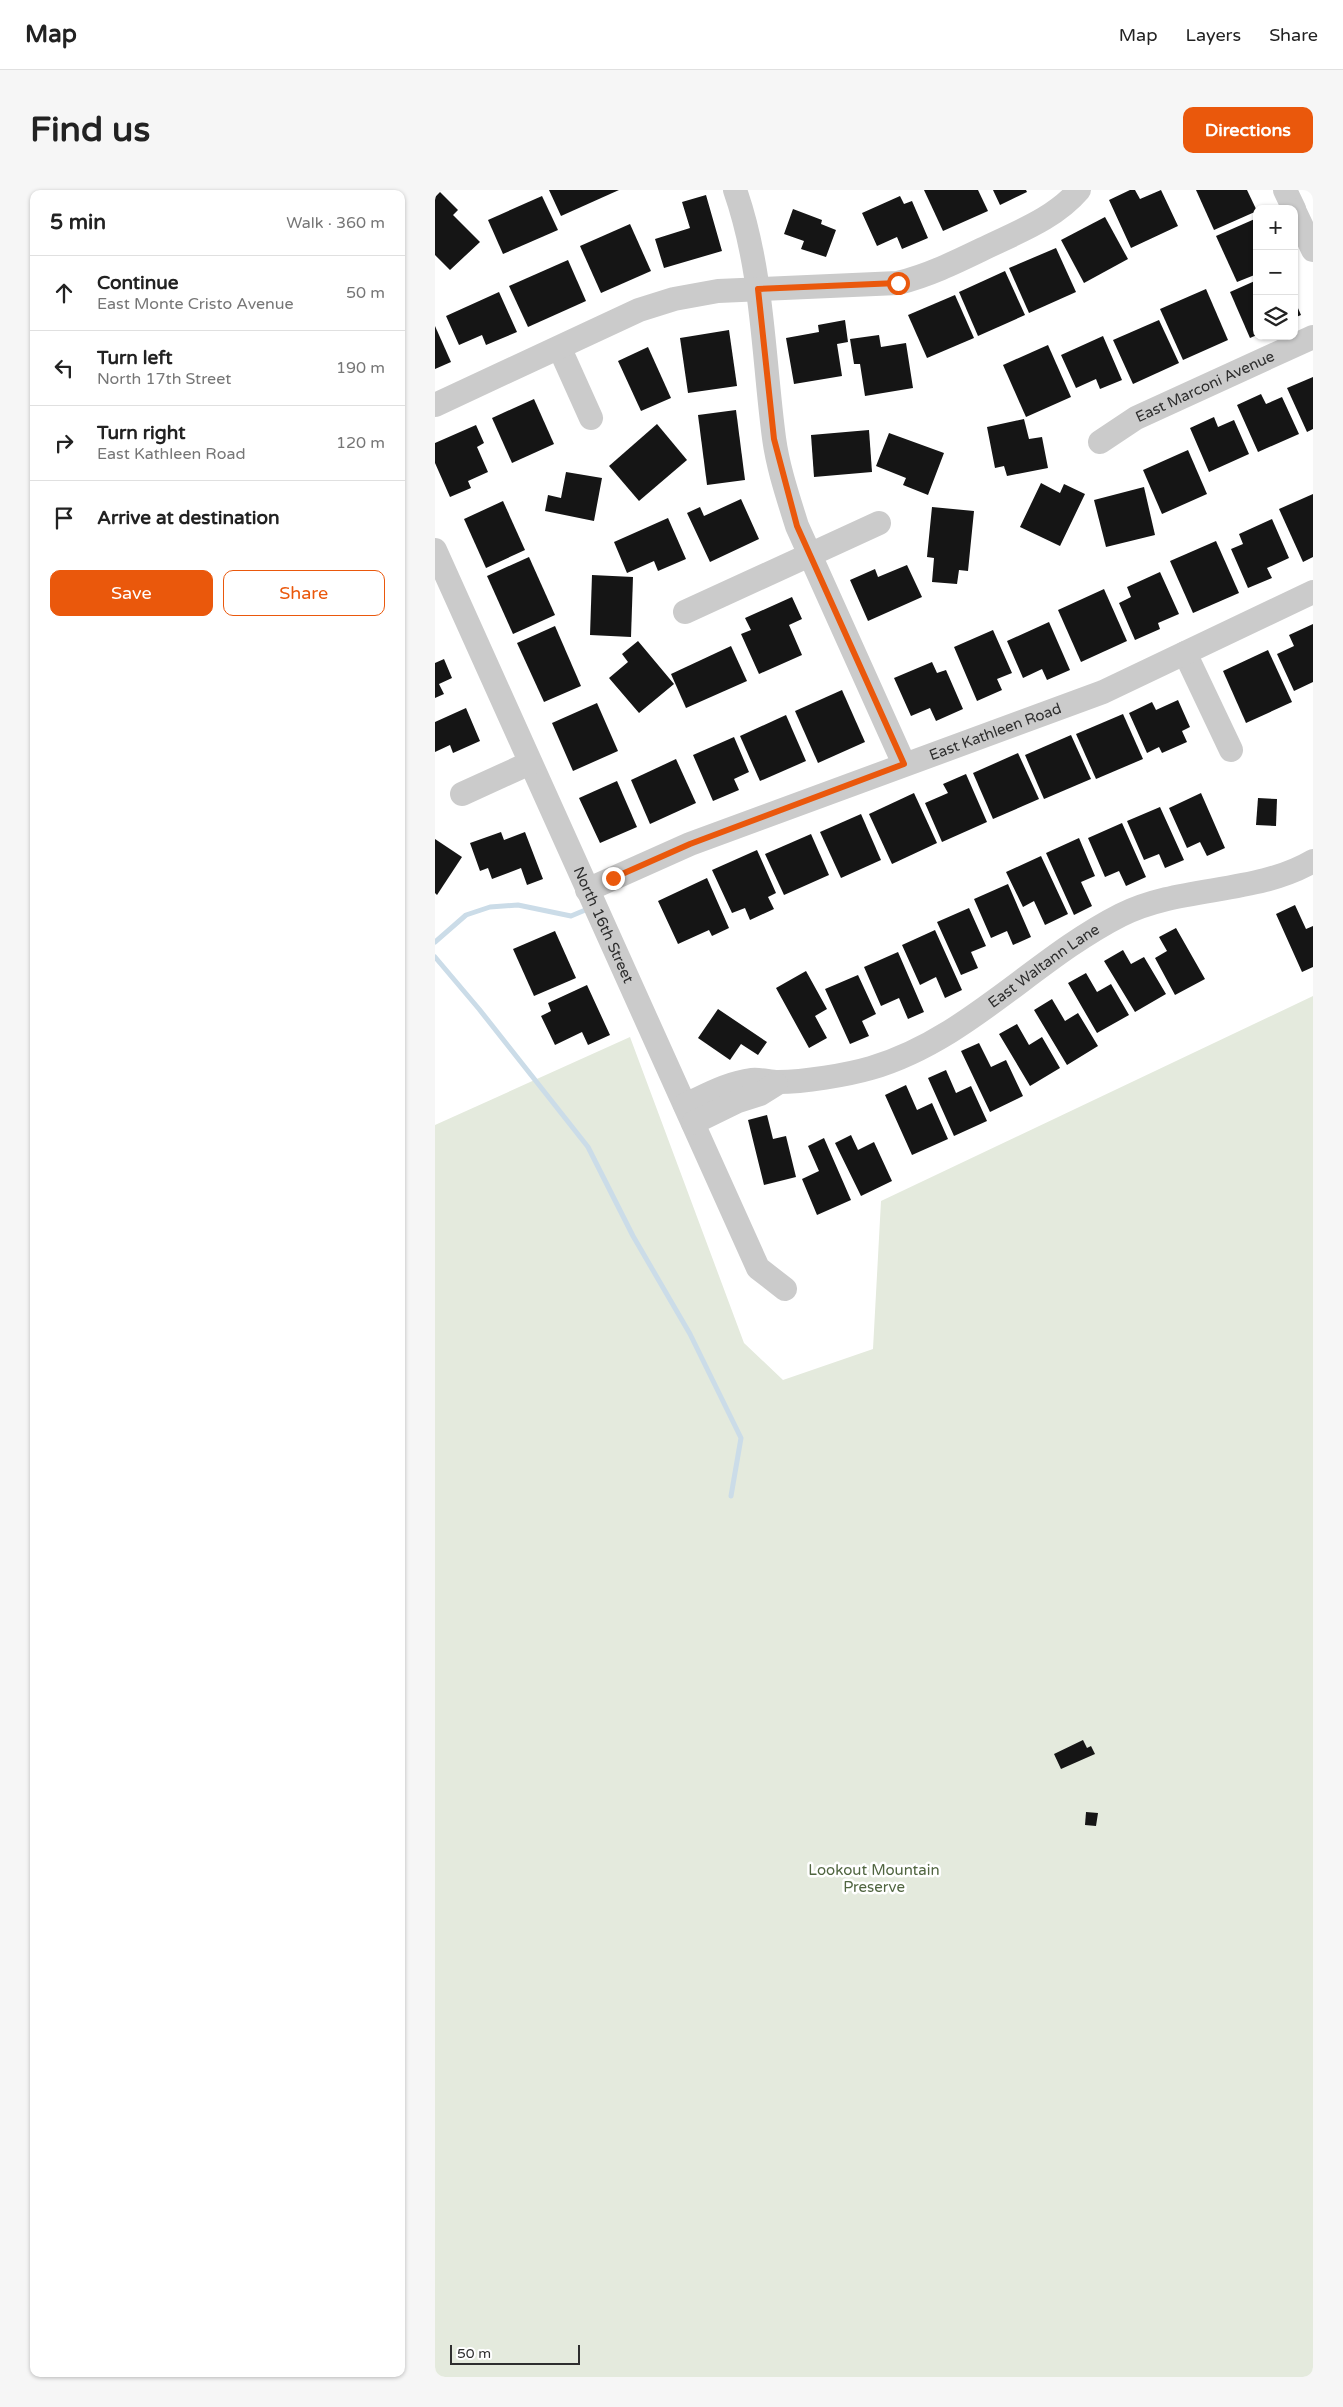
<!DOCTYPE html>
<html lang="en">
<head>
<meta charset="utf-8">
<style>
  body { margin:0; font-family:"Varela Round",sans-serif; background:#f6f6f6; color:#222 }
  .controls { position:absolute; right:15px; top:15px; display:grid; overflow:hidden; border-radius:10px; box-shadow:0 1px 4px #0004 }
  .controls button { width:45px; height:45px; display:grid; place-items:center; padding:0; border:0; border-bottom:1px solid #e0e0e0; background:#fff; color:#222; font:25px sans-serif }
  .scale { position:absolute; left:15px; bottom:12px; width:130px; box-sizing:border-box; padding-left:5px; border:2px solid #2e2e2e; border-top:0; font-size:14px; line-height:18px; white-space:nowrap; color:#2e2e2e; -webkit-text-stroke:4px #fff; paint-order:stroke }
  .stop { position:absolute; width:15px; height:15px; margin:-11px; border:4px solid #ea580c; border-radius:50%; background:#fff }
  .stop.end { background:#ea580c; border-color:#fff; box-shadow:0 1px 5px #0008 }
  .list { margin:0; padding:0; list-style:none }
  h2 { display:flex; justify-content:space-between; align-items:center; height:65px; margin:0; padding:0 20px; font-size:21px }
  h2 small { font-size:16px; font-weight:400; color:#767676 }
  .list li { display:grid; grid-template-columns:32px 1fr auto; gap:15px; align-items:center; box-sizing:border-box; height:75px; padding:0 20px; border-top:1px solid #e0e0e0 }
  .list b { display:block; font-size:19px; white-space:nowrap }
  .list p { margin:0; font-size:16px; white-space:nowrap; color:#767676 }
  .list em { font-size:16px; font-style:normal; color:#767676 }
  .actions { display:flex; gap:10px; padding:15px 20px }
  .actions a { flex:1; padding:11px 0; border:1px solid #ea580c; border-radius:10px; text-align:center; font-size:18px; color:#ea580c }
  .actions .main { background:#ea580c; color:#fff }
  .icon { flex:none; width:28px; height:28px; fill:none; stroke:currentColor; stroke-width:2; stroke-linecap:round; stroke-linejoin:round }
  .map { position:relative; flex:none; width:878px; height:2187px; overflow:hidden; border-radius:10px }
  header { display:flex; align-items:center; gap:30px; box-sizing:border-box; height:70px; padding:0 25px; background:#fff; border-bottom:1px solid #e0e0e0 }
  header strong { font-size:24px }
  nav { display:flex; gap:28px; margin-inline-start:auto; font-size:18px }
  .intro { display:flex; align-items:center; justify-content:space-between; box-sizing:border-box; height:120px; padding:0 30px }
  h1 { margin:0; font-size:35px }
  .button { padding:12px 22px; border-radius:10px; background:#ea580c; color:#fff; font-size:18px; font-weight:700 }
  main { display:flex; gap:30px; padding:0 30px }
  aside { flex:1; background:#fff; border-radius:10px; box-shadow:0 1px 4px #0004 }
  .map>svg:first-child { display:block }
  .green { fill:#e4eadd }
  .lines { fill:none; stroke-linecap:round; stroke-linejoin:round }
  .stream { stroke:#cbdce8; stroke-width:5 }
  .building { fill:#151515 }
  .minor { stroke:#cbcbcb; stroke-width:24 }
  .route { stroke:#ea580c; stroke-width:6 }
  .labels { text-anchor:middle; stroke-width:5; stroke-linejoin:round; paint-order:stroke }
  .street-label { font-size:15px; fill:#2e2e2e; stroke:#fff }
  .park-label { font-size:15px; fill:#506540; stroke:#fff }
</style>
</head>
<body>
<header>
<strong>Map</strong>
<nav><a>Map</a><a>Layers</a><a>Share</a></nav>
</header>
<div class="intro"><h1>Find us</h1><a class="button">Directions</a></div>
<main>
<aside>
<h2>5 min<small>Walk · 360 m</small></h2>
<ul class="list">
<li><svg class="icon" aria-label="ahead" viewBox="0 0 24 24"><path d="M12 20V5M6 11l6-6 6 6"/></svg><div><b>Continue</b><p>East Monte Cristo Avenue</p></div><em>50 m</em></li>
<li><svg class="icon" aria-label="left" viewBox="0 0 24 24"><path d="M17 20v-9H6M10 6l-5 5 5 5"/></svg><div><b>Turn left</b><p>North 17th Street</p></div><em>190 m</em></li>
<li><svg class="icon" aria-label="right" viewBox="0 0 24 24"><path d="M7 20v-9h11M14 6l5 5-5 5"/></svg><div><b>Turn right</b><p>East Kathleen Road</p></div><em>120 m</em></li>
<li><svg class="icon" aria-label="arrive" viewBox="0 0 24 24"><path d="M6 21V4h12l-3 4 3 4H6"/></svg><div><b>Arrive at destination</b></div></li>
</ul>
<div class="actions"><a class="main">Save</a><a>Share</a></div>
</aside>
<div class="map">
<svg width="878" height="2187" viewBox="0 0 878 2187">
  <rect width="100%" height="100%" fill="#fff"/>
  <path class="green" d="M 878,806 L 878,2187 L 0,2187 L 0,935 L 195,847 L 309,1153 L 348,1190 L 438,1159 L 446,1011 Z"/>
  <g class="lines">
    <g class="stream">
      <path d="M 0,752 L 31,725 L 55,717 L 83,715 L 136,726 L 155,718"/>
      <path d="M 0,767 L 44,819 L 153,957 L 198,1046 L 255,1144 L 306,1248 L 296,1306"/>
    </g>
  </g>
  <g class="building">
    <path d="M 114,0 L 184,0 L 126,26 Z"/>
    <path d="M 489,0 L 543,0 L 553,21 L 508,41 Z"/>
    <path d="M 558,0 L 591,0 L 592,2 L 565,15 Z"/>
    <path d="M 695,0 L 700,0 L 705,9 L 726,0 L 743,36 L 696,58 L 674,10 Z"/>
    <path d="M 761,0 L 812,0 L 822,21 L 779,40 Z"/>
    <path d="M 5,2 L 23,20 L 18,25 L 45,52 L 15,80 L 0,65 L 0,7 Z"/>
    <path d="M 271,5 L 287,61 L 229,78 L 220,49 L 255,38 L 247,12 Z"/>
    <path d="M 107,6 L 123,40 L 68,64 L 53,30 Z"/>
    <path d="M 465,6 L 469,14 L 477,11 L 493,48 L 467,59 L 462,47 L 442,56 L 427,23 Z"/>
    <path d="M 358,19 L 387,30 L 386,34 L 401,40 L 391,67 L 366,59 L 369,51 L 349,44 Z"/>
    <path d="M 670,27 L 693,69 L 649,93 L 626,50 Z"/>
    <path d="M 822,28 L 822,84 L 802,92 L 781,46 Z"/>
    <path d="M 195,34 L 216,81 L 166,103 L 145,56 Z"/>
    <path d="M 621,58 L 641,102 L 594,123 L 574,78 Z"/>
    <path d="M 133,70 L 151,111 L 93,137 L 74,96 Z"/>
    <path d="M 570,81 L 590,125 L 543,146 L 524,102 Z"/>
    <path d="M 822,90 L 822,145 L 815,148 L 795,102 Z"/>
    <path d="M 771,99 L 793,150 L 748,170 L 725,119 Z"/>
    <path d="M 64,102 L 82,142 L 51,155 L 47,145 L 24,155 L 11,126 Z"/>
    <path d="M 520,105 L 539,148 L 492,168 L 473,125 Z"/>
    <path d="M 859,109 L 866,125 L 859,128 Z"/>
    <path d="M 410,130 L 413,152 L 402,154 L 407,186 L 359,194 L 351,148 L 384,142 L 383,135 Z"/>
    <path d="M 724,130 L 744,173 L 698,194 L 678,150 Z"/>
    <path d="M 0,136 L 16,172 L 0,179 Z"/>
    <path d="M 294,140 L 302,196 L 253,203 L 245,148 Z"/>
    <path d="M 444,145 L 446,157 L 471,153 L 478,198 L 430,206 L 425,174 L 419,174 L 415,149 Z"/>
    <path d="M 668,146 L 687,190 L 665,199 L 661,189 L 641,198 L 626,165 Z"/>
    <path d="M 613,155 L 636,207 L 591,227 L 568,175 Z"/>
    <path d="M 213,157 L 236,208 L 206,221 L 183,171 Z"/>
    <path d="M 878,187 L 878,239 L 872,242 L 852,198 Z"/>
    <path d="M 826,204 L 831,214 L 847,207 L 864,244 L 823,262 L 802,215 Z"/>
    <path d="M 99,209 L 119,254 L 77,273 L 57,228 Z"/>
    <path d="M 301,220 L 310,290 L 272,295 L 263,225 Z"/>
    <path d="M 779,227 L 783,237 L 799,230 L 814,264 L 774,282 L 755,238 Z"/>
    <path d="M 589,229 L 594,249 L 607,247 L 613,278 L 572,286 L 569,276 L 560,278 L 552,237 Z"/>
    <path d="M 222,234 L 252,270 L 204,311 L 174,276 Z"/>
    <path d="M 41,235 L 49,253 L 42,257 L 53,282 L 33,291 L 36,298 L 15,307 L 0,273 L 0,253 Z"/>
    <path d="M 434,240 L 437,282 L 379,287 L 376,245 Z"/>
    <path d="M 454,243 L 509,263 L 493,305 L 468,295 L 471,288 L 441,276 Z"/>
    <path d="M 753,260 L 772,304 L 727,324 L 708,280 Z"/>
    <path d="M 131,282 L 167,288 L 159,331 L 110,321 L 113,305 L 126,308 Z"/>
    <path d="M 606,293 L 625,303 L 629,294 L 650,304 L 625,356 L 585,337 Z"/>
    <path d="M 709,297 L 720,345 L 671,357 L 659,310 Z"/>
    <path d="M 878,304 L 878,367 L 868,372 L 844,319 Z"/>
    <path d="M 306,309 L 324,349 L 275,372 L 252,323 L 265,317 L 269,326 Z"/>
    <path d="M 68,311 L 90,360 L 51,378 L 29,329 Z"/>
    <path d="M 497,317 L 539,321 L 533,381 L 524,380 L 522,394 L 497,392 L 499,368 L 492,367 Z"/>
    <path d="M 233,328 L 251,369 L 223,381 L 219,371 L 192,383 L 179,352 Z"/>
    <path d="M 837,329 L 854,368 L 832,378 L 837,388 L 813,398 L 796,359 L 808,354 L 804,344 Z"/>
    <path d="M 781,351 L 804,403 L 758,423 L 735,371 Z"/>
    <path d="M 94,367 L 120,425 L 78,444 L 52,386 Z"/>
    <path d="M 472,375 L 487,407 L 433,431 L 415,390 L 440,379 L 443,387 Z"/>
    <path d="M 725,382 L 744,424 L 723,433 L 725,439 L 700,450 L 684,413 L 696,407 L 692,397 Z"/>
    <path d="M 157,385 L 198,387 L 196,447 L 155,445 Z"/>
    <path d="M 669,399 L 692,451 L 646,472 L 623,420 Z"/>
    <path d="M 357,407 L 367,429 L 354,435 L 367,465 L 324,484 L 306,444 L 316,440 L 310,428 Z"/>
    <path d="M 614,432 L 635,480 L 612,490 L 607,479 L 588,488 L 572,451 Z"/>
    <path d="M 878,434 L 878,492 L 859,501 L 842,464 L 859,456 L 854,445 Z"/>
    <path d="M 120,436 L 146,496 L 109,512 L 82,453 Z"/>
    <path d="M 558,440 L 577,483 L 562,489 L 567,500 L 542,511 L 519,457 Z"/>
    <path d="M 203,451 L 239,494 L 204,523 L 174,488 L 193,472 L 187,464 Z"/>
    <path d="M 296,456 L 312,491 L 251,518 L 236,484 Z"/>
    <path d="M 833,460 L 857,512 L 811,533 L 788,481 Z"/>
    <path d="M 9,469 L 17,488 L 4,494 L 9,504 L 0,508 L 0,473 Z"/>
    <path d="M 497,472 L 502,483 L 511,480 L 528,519 L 501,531 L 495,518 L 476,526 L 459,488 Z"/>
    <path d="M 407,500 L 430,552 L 383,573 L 360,521 Z"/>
    <path d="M 743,510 L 755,537 L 747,541 L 752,552 L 727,563 L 724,557 L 712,563 L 694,523 L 717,512 L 721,520 Z"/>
    <path d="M 162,513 L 183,561 L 138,581 L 117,533 Z"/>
    <path d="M 31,518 L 45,551 L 18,563 L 15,555 L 0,562 L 0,532 Z"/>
    <path d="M 688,524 L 708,569 L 661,589 L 641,544 Z"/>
    <path d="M 351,525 L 371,571 L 325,591 L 305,546 Z"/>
    <path d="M 636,545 L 656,589 L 609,609 L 590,565 Z"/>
    <path d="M 299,547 L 314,582 L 299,589 L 304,600 L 278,611 L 258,565 Z"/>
    <path d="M 583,563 L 604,609 L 558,629 L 538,583 Z"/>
    <path d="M 241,569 L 261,613 L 215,634 L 196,590 Z"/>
    <path d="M 531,584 L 552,632 L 507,652 L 490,613 L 513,603 L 508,594 Z"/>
    <path d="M 182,591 L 202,637 L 165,653 L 144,608 Z"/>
    <path d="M 479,603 L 502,653 L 457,674 L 434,624 Z"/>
    <path d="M 766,603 L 790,658 L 772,666 L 765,652 L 752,658 L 734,618 Z"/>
    <path d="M 823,608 L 842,609 L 841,636 L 821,635 Z"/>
    <path d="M 725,617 L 749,670 L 730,678 L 724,664 L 709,670 L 692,631 Z"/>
    <path d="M 426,624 L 446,670 L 406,688 L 385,642 Z"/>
    <path d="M 687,633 L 711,687 L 691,696 L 684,681 L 670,687 L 653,648 Z"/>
    <path d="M 66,642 L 69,650 L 90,642 L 108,689 L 92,695 L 86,678 L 57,689 L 53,678 L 45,681 L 35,653 Z"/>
    <path d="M 376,644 L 394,685 L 349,705 L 330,664 Z"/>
    <path d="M 644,648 L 660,686 L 646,692 L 657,716 L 639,725 L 611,663 Z"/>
    <path d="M 0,649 L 27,667 L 2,705 L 0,703 Z"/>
    <path d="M 322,660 L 341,703 L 333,707 L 339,719 L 315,730 L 310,718 L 297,723 L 277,680 Z"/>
    <path d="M 606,666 L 633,724 L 610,735 L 599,711 L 588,717 L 571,682 Z"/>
    <path d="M 272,688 L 294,738 L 277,746 L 274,740 L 243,754 L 223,711 Z"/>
    <path d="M 573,694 L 596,747 L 578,755 L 572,741 L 556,748 L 539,709 Z"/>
    <path d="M 860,715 L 871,739 L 878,736 L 878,777 L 867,782 L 841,724 Z"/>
    <path d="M 534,718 L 551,756 L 536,762 L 543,778 L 526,785 L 502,732 Z"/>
    <path d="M 741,738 L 770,789 L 740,805 L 720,768 L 732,761 L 724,747 Z"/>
    <path d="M 500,740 L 527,800 L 510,808 L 501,787 L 485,795 L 467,755 Z"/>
    <path d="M 120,741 L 141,788 L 99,806 L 78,759 Z"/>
    <path d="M 688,760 L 696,774 L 709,767 L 731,804 L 700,822 L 669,771 Z"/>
    <path d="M 463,762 L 489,822 L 473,829 L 464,808 L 446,816 L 429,777 Z"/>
    <path d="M 371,781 L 392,819 L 380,826 L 392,848 L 374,858 L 341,798 Z"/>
    <path d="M 651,783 L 662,802 L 676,794 L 694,825 L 662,843 L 633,793 Z"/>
    <path d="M 423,785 L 441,824 L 427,831 L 434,846 L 415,854 L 390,799 Z"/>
    <path d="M 152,795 L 175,845 L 153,855 L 147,842 L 120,855 L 106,826 L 116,821 L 113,813 Z"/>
    <path d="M 617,809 L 630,831 L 643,823 L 663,856 L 632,875 L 599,820 Z"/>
    <path d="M 283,819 L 332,852 L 323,865 L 306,854 L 295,870 L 263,848 Z"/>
    <path d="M 582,834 L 594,855 L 607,847 L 625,878 L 595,896 L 564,844 Z"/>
    <path d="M 544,853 L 556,877 L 571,870 L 588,906 L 555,922 L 526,861 Z"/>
    <path d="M 511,880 L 521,903 L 536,896 L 552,931 L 519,946 L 493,888 Z"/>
    <path d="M 471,895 L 482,920 L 497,913 L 513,949 L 477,965 L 450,905 Z"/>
    <path d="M 332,925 L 338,949 L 351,946 L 361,987 L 329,995 L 313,930 Z"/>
    <path d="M 416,945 L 423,960 L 439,952 L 457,991 L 426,1006 L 400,953 Z"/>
    <path d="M 389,948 L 416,1010 L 382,1025 L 367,989 L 384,981 L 373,956 Z"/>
    <path d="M 648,1550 L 652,1558 L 656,1556 L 660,1564 L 626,1579 L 619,1564 Z"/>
    <path d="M 651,1622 L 663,1623 L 661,1636 L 650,1635 Z"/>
  </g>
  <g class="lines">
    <g class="minor">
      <path d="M 300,0 C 328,80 328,165 339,248 C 343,278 353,307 362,336 L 469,574"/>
      <path d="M 850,0 L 859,19"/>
      <path d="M 859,20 L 878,60"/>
      <path d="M 125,159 L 156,228"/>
      <path d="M 0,215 L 204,120 L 239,109 L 283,101 L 463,93 C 495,85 523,71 552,57 C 585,41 620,28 644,0"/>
      <path id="s1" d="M 665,252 L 701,228 L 878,147"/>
      <path id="s2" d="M 0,360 L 323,1078 L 350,1099"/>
      <path d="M 250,422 L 444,333"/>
      <path d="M 750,463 L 796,560"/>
      <path d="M 27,604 L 95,573"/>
      <path id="s3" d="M 152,700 L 255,654 L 668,502 L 878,402"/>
      <path id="s4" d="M 250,915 C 272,905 293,893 317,890 C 325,889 335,892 343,892 C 369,892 412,885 436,878 C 532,850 599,769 686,725 C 746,695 820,705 878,671"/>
      <path d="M 258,933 L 303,911 L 325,904 L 341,894"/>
    </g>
  </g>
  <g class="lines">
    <path class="route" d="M 178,688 L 255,654 L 469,574 L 362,336 L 339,249 L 323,99 L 463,93"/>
  </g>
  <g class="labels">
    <g class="street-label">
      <text dy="5" stroke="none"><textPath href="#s1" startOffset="119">East Marconi Avenue</textPath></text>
      <text dy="5" stroke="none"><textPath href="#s3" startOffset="438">East Kathleen Road</textPath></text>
      <text dy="5" stroke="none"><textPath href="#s2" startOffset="411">North 16th Street</textPath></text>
      <text dy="5" stroke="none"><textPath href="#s4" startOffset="394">East Waltann Lane</textPath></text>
    </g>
    <g class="park-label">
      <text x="439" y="1685">Lookout Mountain<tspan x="439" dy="17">Preserve</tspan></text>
    </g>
  </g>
</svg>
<div class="controls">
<button>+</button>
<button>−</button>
<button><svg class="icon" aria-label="layers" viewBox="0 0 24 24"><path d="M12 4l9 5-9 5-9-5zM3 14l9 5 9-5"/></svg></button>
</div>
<div class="scale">50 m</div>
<div class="stop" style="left:463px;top:93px"></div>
<div class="stop end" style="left:178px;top:688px"></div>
</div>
</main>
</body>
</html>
